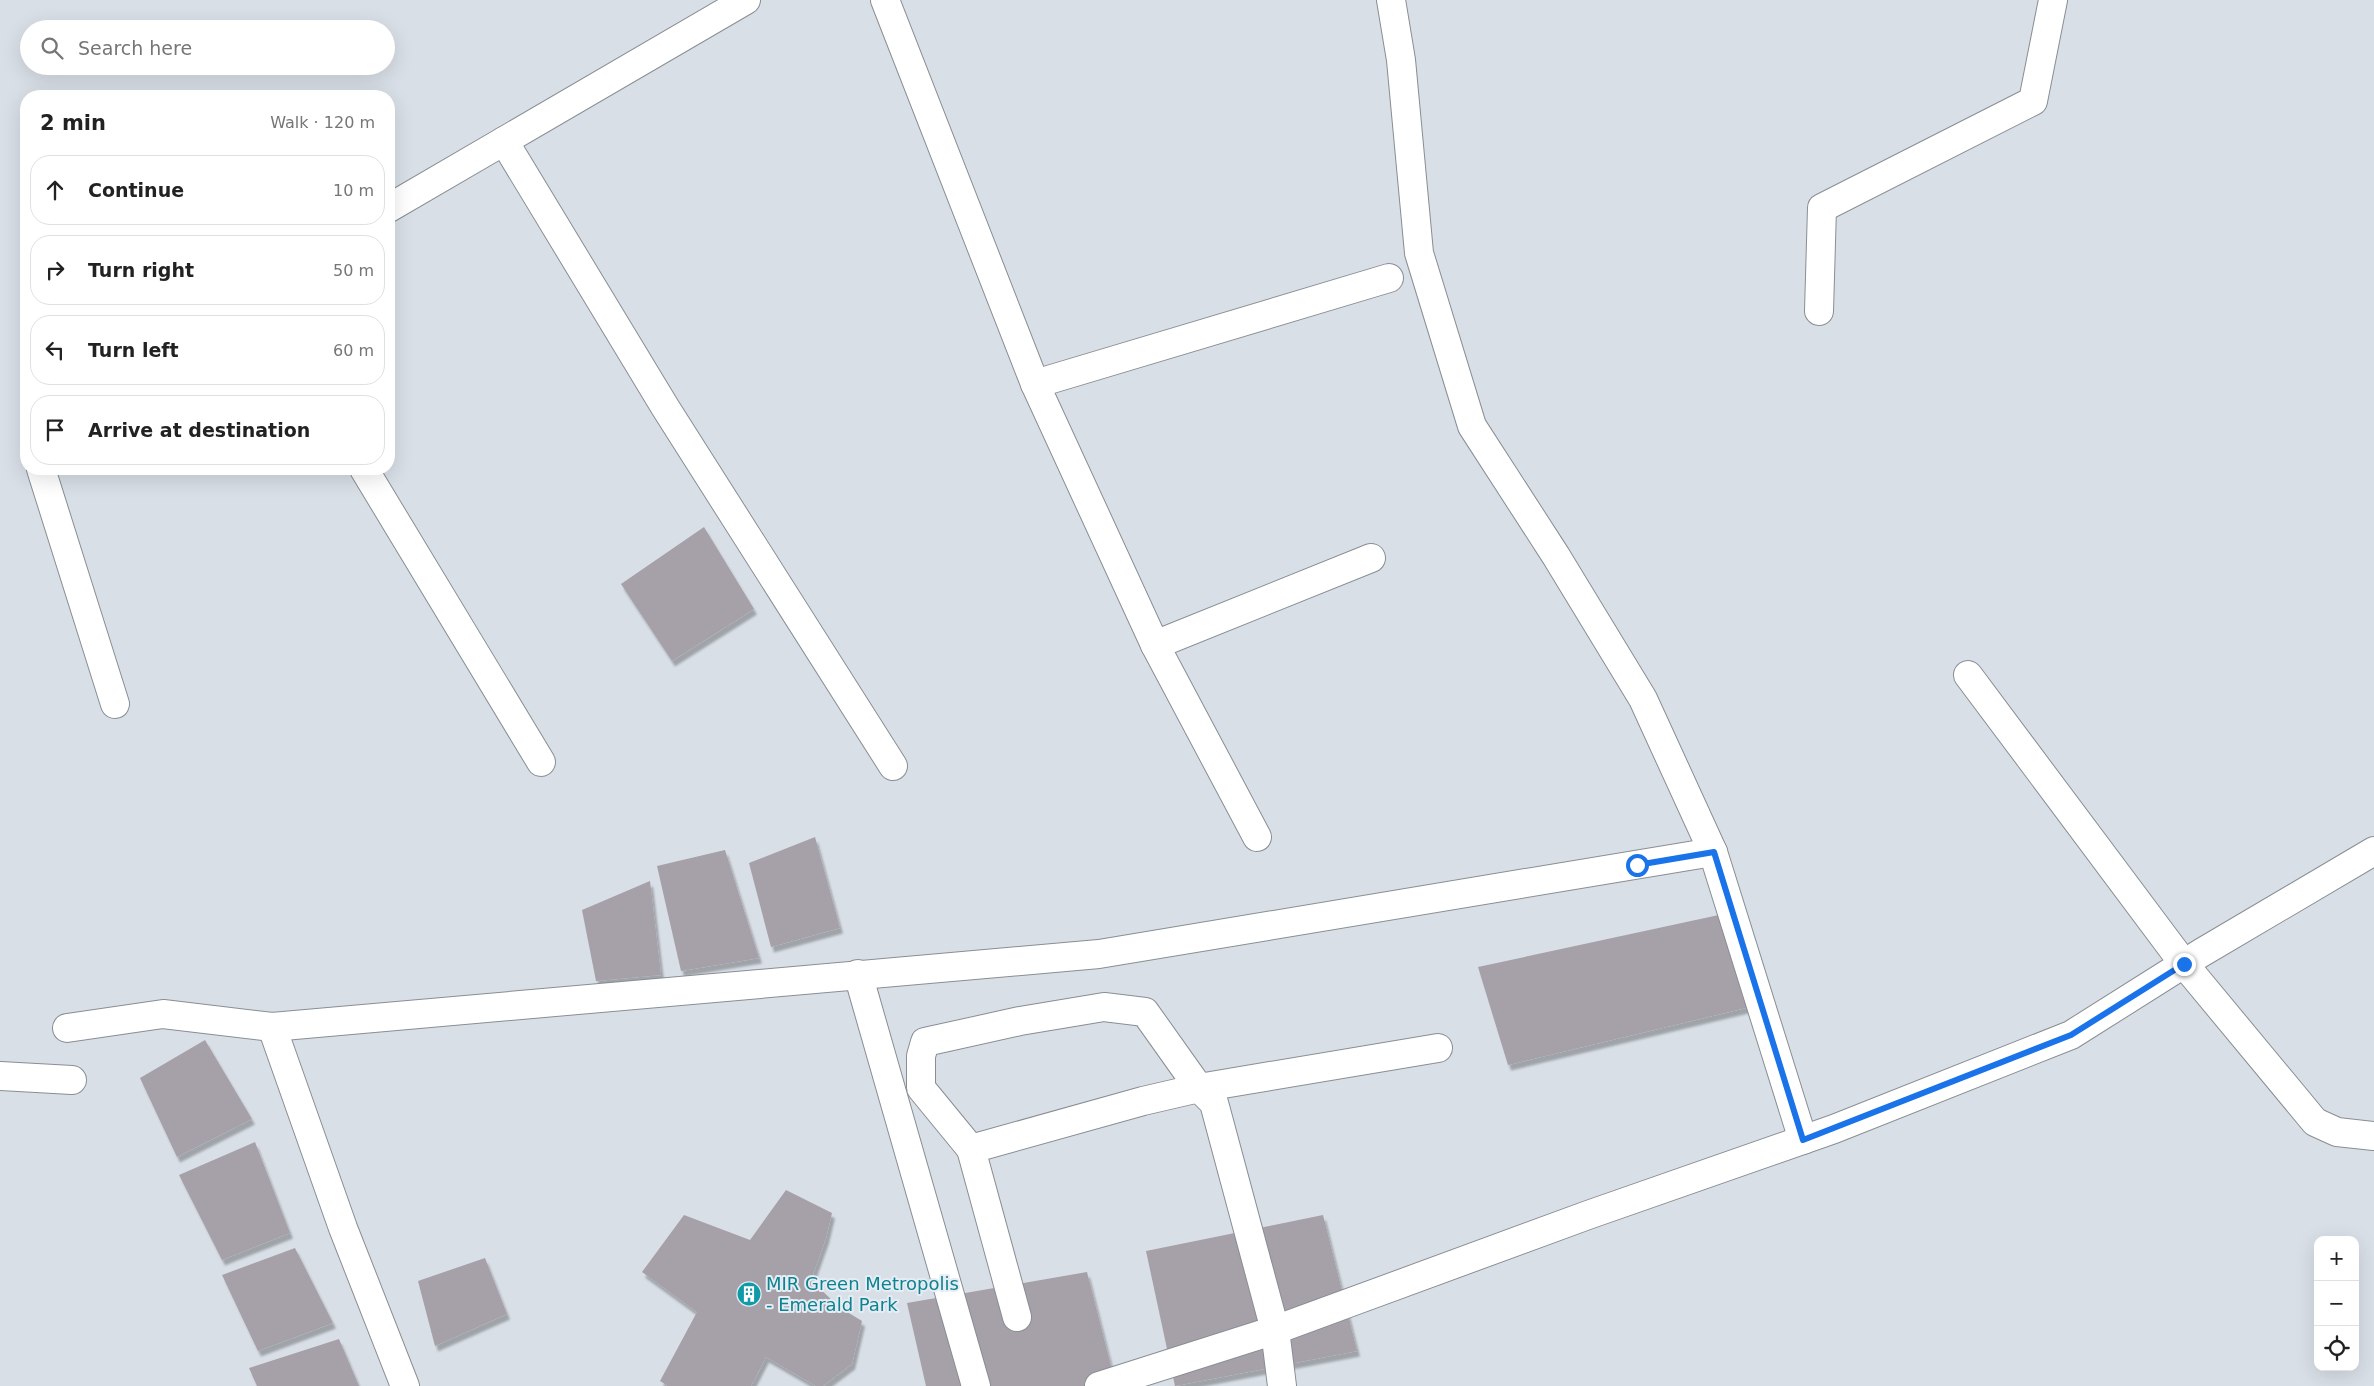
<!DOCTYPE html>
<html lang="en">
<head>
<meta charset="utf-8">
<style>
  body { margin:0; font-family:"DejaVu Sans",sans-serif; background:#f2f2f2; color:#222 }
  .controls { position:absolute; right:15px; bottom:15px; display:grid; overflow:hidden; border-radius:10px; box-shadow:0 5px 20px #0002 }
  .controls button { width:45px; height:45px; display:grid; place-items:center; padding:0; border:0; border-bottom:1px solid #e0e0e0; background:#fff; color:#222; font:25px sans-serif }
  .stop { position:absolute; width:15px; height:15px; margin:-11px; border:4px solid #1a73e8; border-radius:50%; background:#fff }
  .stop.end { background:#1a73e8; border-color:#fff; box-shadow:0 1px 5px #0008 }
  .list { margin:0; padding:0; list-style:none }
  h2 { display:flex; justify-content:space-between; align-items:center; height:65px; margin:0; padding:0 20px; font-size:21px }
  h2 small { font-size:16px; font-weight:400; color:#767676 }
  .list li { display:grid; grid-template-columns:32px 1fr auto; gap:15px; align-items:center; box-sizing:border-box; height:70px; margin:0 10px 10px; padding:0 10px; border:1px solid #e0e0e0; border-radius:20px }
  .list b { display:block; font-size:19px; white-space:nowrap }
  .list em { font-size:16px; font-style:normal; color:#767676 }
  .icon { flex:none; width:28px; height:28px; fill:none; stroke:currentColor; stroke-width:2; stroke-linecap:round; stroke-linejoin:round }
  .map { position:relative; flex:none; width:2374px; height:1386px; overflow:hidden }
  .search { position:absolute; background:#fff; box-shadow:0 5px 20px #0002; left:20px; top:20px; width:375px; height:55px; display:flex; align-items:center; gap:12px; box-sizing:border-box; padding:0 18px; border-radius:28px; color:#767676; font-size:19px }
  .panel { position:absolute; background:#fff; box-shadow:0 5px 20px #0002; left:20px; top:90px; width:375px; height:385px; border-radius:20px }
  .map>svg:first-child { display:block }
  .building { fill:#a6a0a8; filter:url(#shadow) }
  .lines { fill:none; stroke-linecap:round; stroke-linejoin:round }
  .minor-casing { stroke:#898e95; stroke-width:30 }
  .minor { stroke:#fff; stroke-width:28 }
  .route { stroke:#1a73e8; stroke-width:6 }
  .labels { text-anchor:middle; stroke-width:4; stroke-linejoin:round; paint-order:stroke }
  .culture-label { font-size:18px; fill:#0d838f; stroke:#e6ecf4; text-anchor:start }
</style>
</head>
<body>
<div class="map">
<svg width="2374" height="1386" viewBox="0 0 2374 1386">
  <defs>
    <filter id="shadow"><feDropShadow dx="3" dy="5.5" stdDeviation="1" flood-color="#0004"/></filter>
  </defs>
  <rect width="100%" height="100%" fill="#d9dfe7"/>
  <g class="building">
    <path d="M 704,527 L 754,609 L 672,661 L 621,584 Z"/>
    <path d="M 815,837 L 840,928 L 771,947 L 749,863 Z"/>
    <path d="M 725,850 L 759,958 L 681,971 L 657,866 Z"/>
    <path d="M 650,881 L 661,975 L 596,981 L 582,910 Z"/>
    <path d="M 1728,913 L 1754,1006 L 1508,1065 L 1478,967 Z"/>
    <path d="M 205,1040 L 252,1119 L 177,1157 L 140,1078 Z"/>
    <path d="M 255,1142 L 290,1233 L 222,1260 L 179,1175 Z"/>
    <path d="M 786,1190 L 832,1213 L 826,1238 L 811,1280 L 839,1307 L 862,1321 L 852,1364 L 823,1386 L 816,1386 L 766,1357 L 751,1386 L 668,1386 L 660,1381 L 697,1312 L 642,1272 L 684,1215 L 750,1240 Z"/>
    <path d="M 1323,1215 L 1357,1351 L 1175,1386 L 1146,1251 Z"/>
    <path d="M 295,1248 L 333,1323 L 258,1351 L 222,1275 Z"/>
    <path d="M 485,1258 L 507,1314 L 435,1346 L 418,1281 Z"/>
    <path d="M 1087,1272 L 1116,1386 L 926,1386 L 907,1303 Z"/>
    <path d="M 339,1339 L 359,1386 L 257,1386 L 249,1368 Z"/>
  </g>
  <g class="lines">
    <defs>
      <g id="minor">
        <path d="M 885,0 L 1035,384 L 1155,645 L 1257,837"/>
        <path d="M 1391,0 L 1401,60 L 1419,253 L 1472,426 L 1556,556 L 1643,699 L 1713,852 L 1803,1140"/>
        <path d="M 504,141 L 665,407 L 893,766"/>
        <path d="M 389,208 L 746,0"/>
        <path d="M 1819,311 L 1822,208 L 2033,101 L 2053,0"/>
        <path d="M 1035,384 L 1389,278"/>
        <path d="M 41,469 L 115,704"/>
        <path d="M 364,469 L 541,762"/>
        <path d="M 1155,645 L 1371,558"/>
        <path d="M 1968,675 L 2184,964 L 2315,1122 L 2337,1132 L 2374,1136"/>
        <path d="M 858,974 L 976,1386"/>
        <path d="M 272,1027 L 343,1228 L 405,1386"/>
        <path d="M 67,1028 L 163,1014 L 272,1027 L 1099,954 L 1713,852"/>
        <path d="M 0,1076 L 72,1080"/>
        <path d="M 971,1149 L 921,1088 L 921,1056 L 925,1042 L 1020,1021 L 1104,1007 L 1145,1012 L 1199,1088 L 1438,1048"/>
        <path d="M 1017,1317 L 971,1149 L 1143,1101 L 1199,1088 L 1214,1103 L 1275,1330 L 1099,1386"/>
        <path d="M 1282,1386 L 1275,1330 L 1588,1215 L 1834,1129 L 2071,1035 L 2201,953 L 2374,851"/>
      </g>
    </defs>
    <use href="#minor" class="minor-casing"/>
    <use href="#minor" class="minor"/>
  </g>
  <g class="lines">
    <path class="route" d="M 1637,865 L 1714,852 L 1803,1140 L 2071,1035 L 2184,964"/>
  </g>
  <defs>
    <symbol id="building-disc" viewBox="-11 -11 22 22"><circle r="9.5" fill="#0f9aa8" stroke="#e6ecf4"/><path d="M-4-6H4V6H1V3H-1V6H-4ZM-2.5-4.3h1.7v1.8h-1.7ZM.8-4.3h1.7v1.8H.8ZM-2.5-1h1.7V.8h-1.7ZM.8-1h1.7V.8H.8Z" fill="#fff"/></symbol>
  </defs>
  <g fill-rule="evenodd">
    <use href="#building-disc" x="735" y="1280" width="28" height="28"/>
  </g>
  <g class="labels">
    <g class="culture-label">
      <text x="766" y="1290">MIR Green Metropolis<tspan x="766" dy="21">- Emerald Park</tspan></text>
    </g>
  </g>
</svg>
<div class="controls">
<button>+</button>
<button>−</button>
<button><svg class="icon" aria-label="locate" viewBox="0 0 24 24"><circle cx="12" cy="12" r="6"/><path d="M12 2v4M12 18v4M2 12h4M18 12h4"/></svg></button>
</div>
<div class="stop" style="left:1637px;top:865px"></div>
<div class="stop end" style="left:2184px;top:964px"></div>
<div class="search"><svg class="icon" aria-label="search" viewBox="0 0 24 24"><circle cx="10" cy="10" r="6"/><path d="M15 15l6 6"/></svg>Search here</div>
<section class="panel">
<h2>2 min<small>Walk · 120 m</small></h2>
<ul class="list">
<li><svg class="icon" aria-label="ahead" viewBox="0 0 24 24"><path d="M12 20V5M6 11l6-6 6 6"/></svg><div><b>Continue</b></div><em>10 m</em></li>
<li><svg class="icon" aria-label="right" viewBox="0 0 24 24"><path d="M7 20v-9h11M14 6l5 5-5 5"/></svg><div><b>Turn right</b></div><em>50 m</em></li>
<li><svg class="icon" aria-label="left" viewBox="0 0 24 24"><path d="M17 20v-9H6M10 6l-5 5 5 5"/></svg><div><b>Turn left</b></div><em>60 m</em></li>
<li><svg class="icon" aria-label="arrive" viewBox="0 0 24 24"><path d="M6 21V4h12l-3 4 3 4H6"/></svg><div><b>Arrive at destination</b></div></li>
</ul>
</section>
</div>
</body>
</html>
